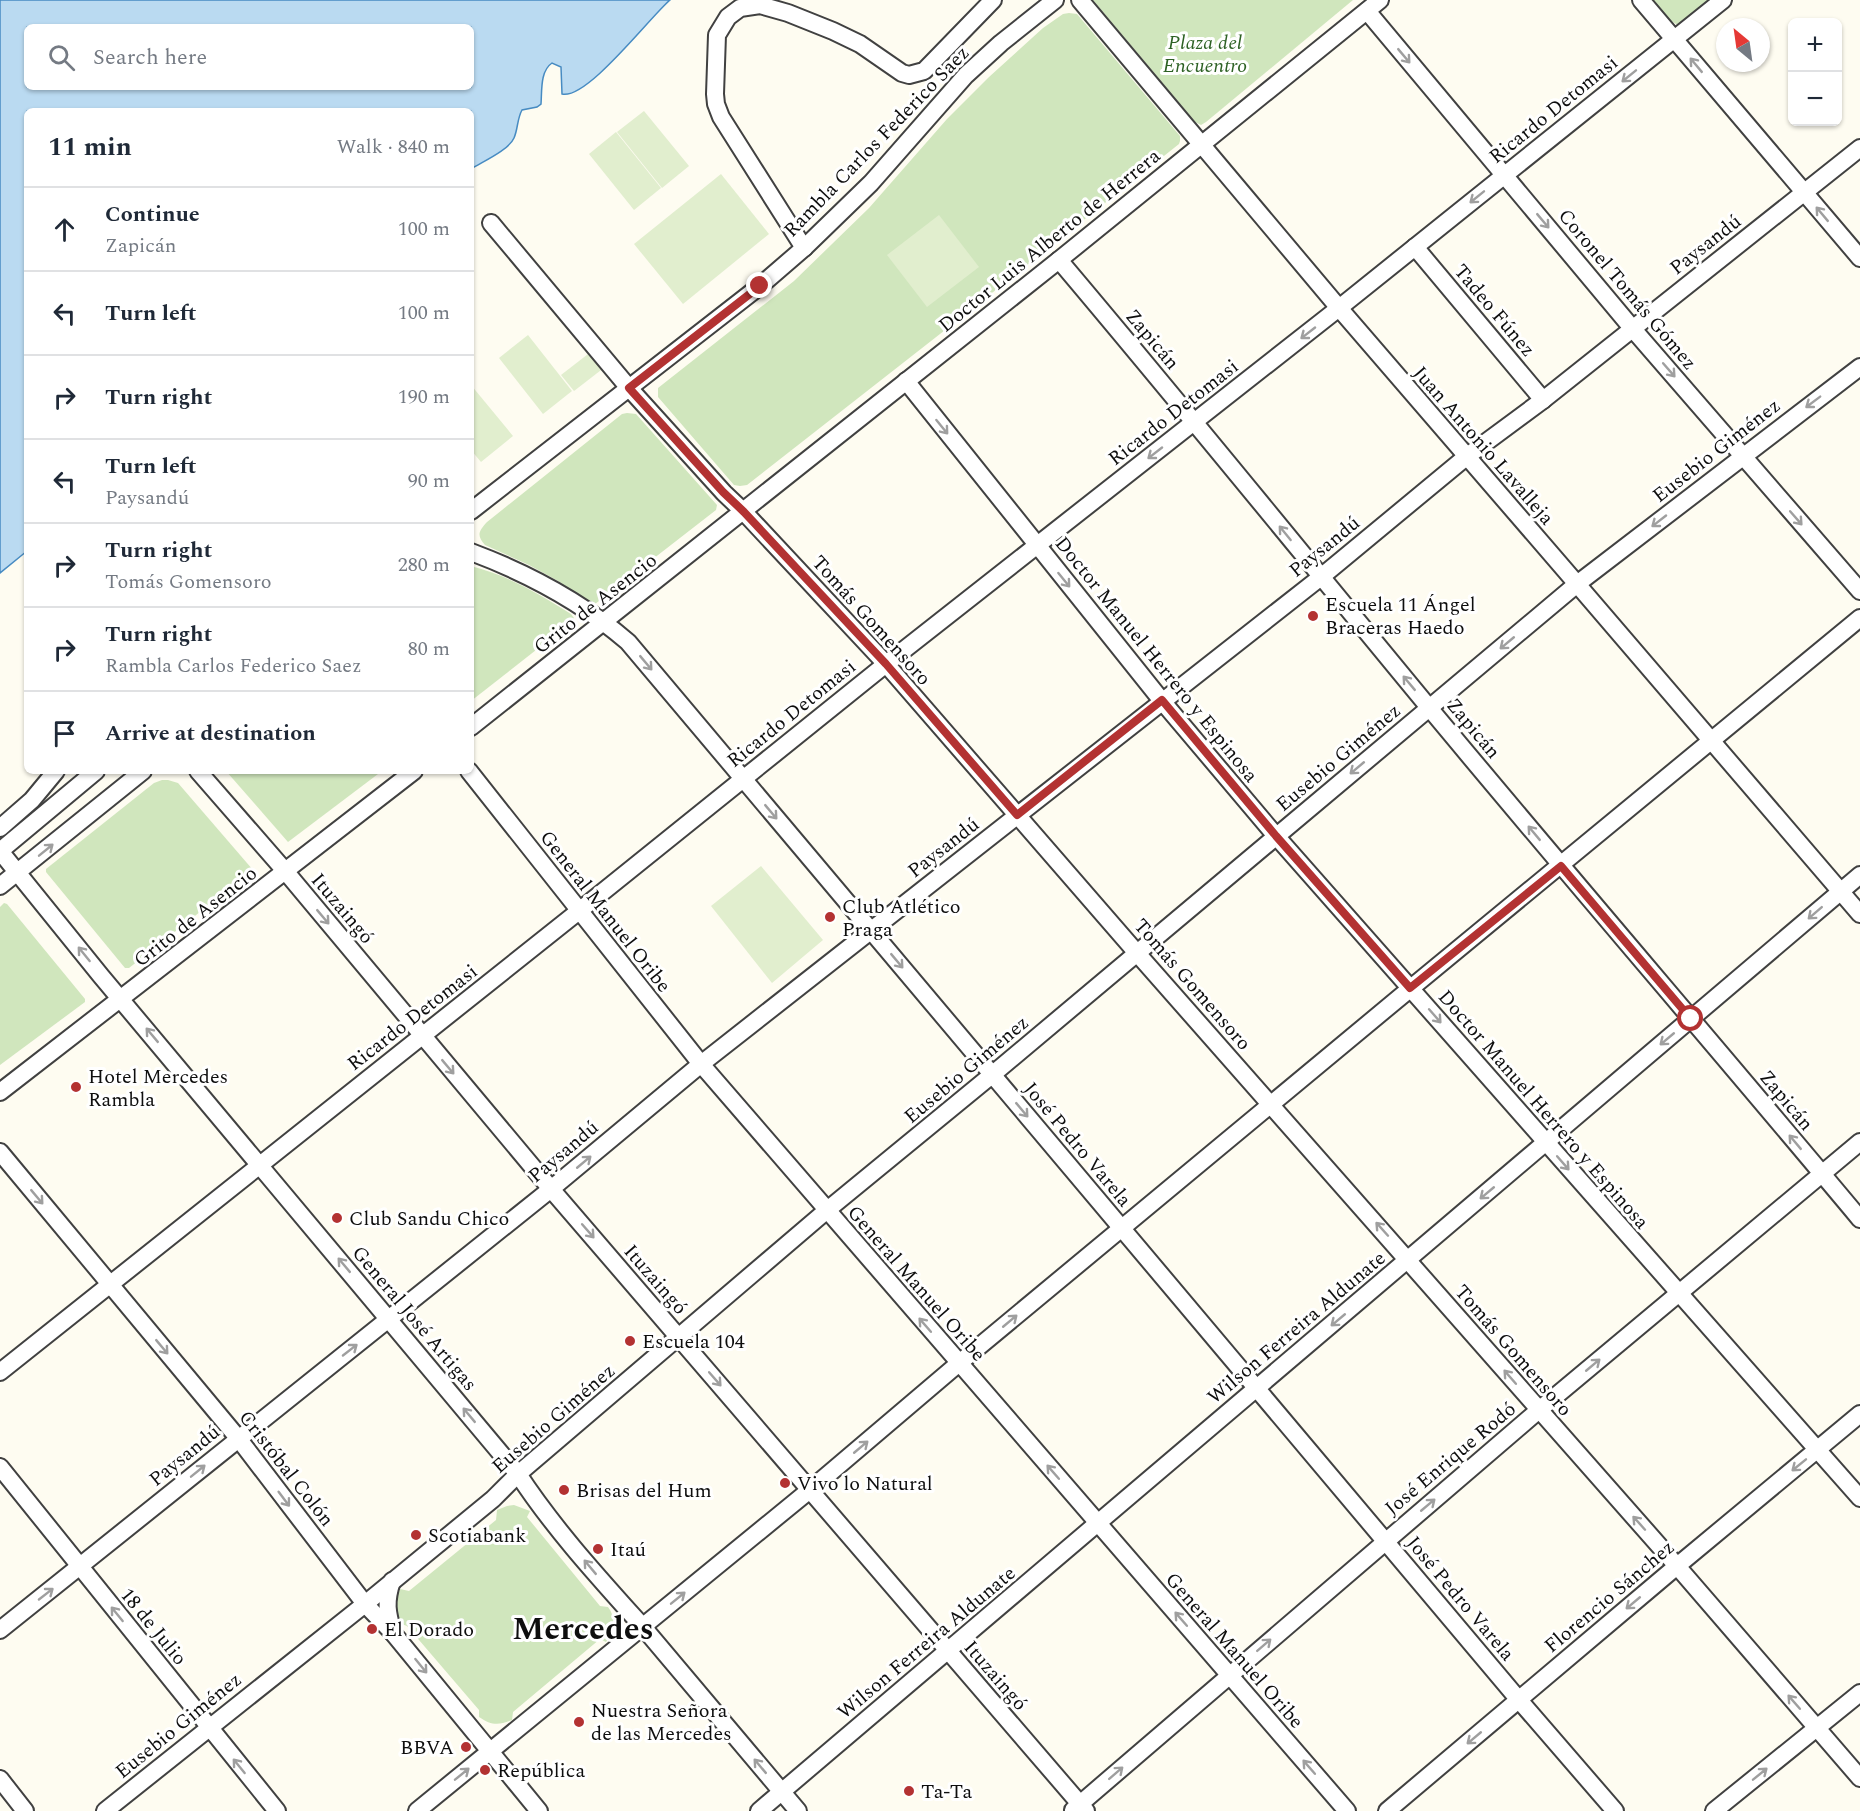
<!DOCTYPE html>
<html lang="en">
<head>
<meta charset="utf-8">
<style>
  body { margin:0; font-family:Spectral,serif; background:#f2f2f3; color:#1f2937 }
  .controls { position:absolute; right:18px; top:18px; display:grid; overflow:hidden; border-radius:9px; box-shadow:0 2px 4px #0004 }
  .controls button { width:54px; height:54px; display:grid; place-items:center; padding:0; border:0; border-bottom:2px solid #e0e1e3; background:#fff; color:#1f2937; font:30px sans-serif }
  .compass { position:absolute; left:1716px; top:18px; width:54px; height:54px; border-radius:50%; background:#fff; box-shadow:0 2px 4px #0004; rotate:331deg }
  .stop { position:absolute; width:18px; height:18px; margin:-14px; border:4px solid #b33232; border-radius:50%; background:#fff }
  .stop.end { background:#b33232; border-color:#fff; box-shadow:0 2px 6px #0008 }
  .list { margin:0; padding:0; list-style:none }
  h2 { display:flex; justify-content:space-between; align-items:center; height:78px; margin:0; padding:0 24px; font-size:26px }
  h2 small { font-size:20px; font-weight:400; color:#747a83 }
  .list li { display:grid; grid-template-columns:39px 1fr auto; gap:18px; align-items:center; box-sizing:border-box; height:84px; padding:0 24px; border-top:2px solid #e0e1e3 }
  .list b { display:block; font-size:22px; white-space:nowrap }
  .list p { margin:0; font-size:20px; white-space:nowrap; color:#747a83 }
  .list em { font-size:20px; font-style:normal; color:#747a83 }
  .icon { flex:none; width:33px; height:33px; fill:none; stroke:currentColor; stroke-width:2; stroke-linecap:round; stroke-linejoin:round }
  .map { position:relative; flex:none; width:1860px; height:1811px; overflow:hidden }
  .search { position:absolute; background:#fff; box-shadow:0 2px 4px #0004; left:24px; top:24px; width:450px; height:66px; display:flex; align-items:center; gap:15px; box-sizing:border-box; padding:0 21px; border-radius:9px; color:#747a83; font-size:22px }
  .panel { position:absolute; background:#fff; box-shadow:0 2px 4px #0004; left:24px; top:108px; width:450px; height:666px; border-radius:9px }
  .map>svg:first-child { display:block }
  .green { fill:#d0e6bd }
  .pitch { fill:#e1eece }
  .water { fill:#badaf1; stroke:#478bc2; stroke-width:1.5; fill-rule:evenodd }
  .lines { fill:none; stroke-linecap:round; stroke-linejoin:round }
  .minor-casing { stroke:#414141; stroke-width:20 }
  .minor { stroke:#fff; stroke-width:16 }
  .oneway { stroke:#9f9f9f }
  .route { stroke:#b33232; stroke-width:8 }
  .poi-dot { fill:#b33232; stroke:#fff; stroke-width:2 }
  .labels { text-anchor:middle; stroke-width:6; stroke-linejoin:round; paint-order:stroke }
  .park-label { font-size:20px; font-style:italic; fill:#2d6124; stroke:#fff }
  .street-label { font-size:20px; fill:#0e0e0e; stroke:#fff }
  .poi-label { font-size:20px; fill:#0e0e0e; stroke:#fff; text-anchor:start }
  .town-label { font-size:32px; font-weight:bold; fill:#0e0e0e; stroke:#fff }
</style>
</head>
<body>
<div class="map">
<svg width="1860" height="1811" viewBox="0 0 1860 1811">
  <rect width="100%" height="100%" fill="#fefcf1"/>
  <g class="green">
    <path d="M 1093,0 L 1353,0 L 1206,122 L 1201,125 L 1195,122 Z"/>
    <path d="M 1653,0 L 1714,0 L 1681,27 L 1671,21 Z"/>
    <path d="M 1069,13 L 1077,14 L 1180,136 L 1180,141 L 1179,144 L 963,316 L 747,485 L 740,486 L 734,485 L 658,397 L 658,388 L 794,281 L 869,208 L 947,119 L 989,77 L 1043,28 L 1063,14 Z"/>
    <path d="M 627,413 L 636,414 L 717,505 L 716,510 L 595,604 L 592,604 L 558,581 L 529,565 L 485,545 C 476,535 479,531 487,522 L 622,414 Z"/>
    <path d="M 471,566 C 509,576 538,593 571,614 L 574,618 L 573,621 L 471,701 Z"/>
    <path d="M 226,771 L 382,771 L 288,842 Z"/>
    <path d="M 162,780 L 168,780 L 178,783 L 253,870 L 129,968 L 125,968 L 46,872 L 46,869 L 154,783 Z"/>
    <path d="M 4,903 L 7,904 L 85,999 L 85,1002 L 0,1065 L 0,907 Z"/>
    <path d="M 514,1505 L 530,1511 L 527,1517 L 600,1606 L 608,1607 C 617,1619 614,1631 606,1642 L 600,1639 L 513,1712 L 512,1720 C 498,1726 491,1725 479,1717 L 479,1710 L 407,1626 L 399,1623 C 394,1610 395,1601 400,1589 L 409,1591 L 496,1520 L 497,1510 L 507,1506 Z"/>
  </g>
  <g class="pitch">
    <path d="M 644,111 L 689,166 L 662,188 L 617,132 Z"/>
    <path d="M 616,132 L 661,188 L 634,210 L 589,154 Z"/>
    <path d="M 721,174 L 769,234 L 683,304 L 634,244 Z"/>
    <path d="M 939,215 L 979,267 L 927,307 L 887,255 Z"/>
    <path d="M 528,335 L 572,391 L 543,414 L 499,358 Z"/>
    <path d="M 592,351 L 605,367 L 574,391 L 561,375 Z"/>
    <path d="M 471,385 L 513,436 L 481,462 L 471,450 Z"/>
    <path d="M 761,866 L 823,940 L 772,983 L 711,906 Z"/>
  </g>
  <path class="water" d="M 0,0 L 670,0 C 650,17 587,100 562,94 L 561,67 L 552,63 C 540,71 542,91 541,104 L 537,107 L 522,110 C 517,119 518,129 514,138 C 509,150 482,162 471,169 L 471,111 L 27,111 L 27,551 L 0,573 ZM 27,27 L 471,27 L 471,87 L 27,87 Z"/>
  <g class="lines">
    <defs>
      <g id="minor">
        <path d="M 1080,0 L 1339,308 L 1577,584 L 1860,914"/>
        <path d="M 1641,0 L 1860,258"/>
        <path d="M 1367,11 L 1632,328 L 1860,591"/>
        <path d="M 491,223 L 629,388 L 724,493 L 744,512 L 886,664 L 1136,952 L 1677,1566 L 1860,1778"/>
        <path d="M 1415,247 L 1543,400"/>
        <path d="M 804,248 L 721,117 L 716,104 L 715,94 L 717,35 L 728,17 L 740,8 L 760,5 L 788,13 L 833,31 L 860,44 L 902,73 L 909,75 L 924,71 L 993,0"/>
        <path d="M 1059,260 C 1185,409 1307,560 1431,710 C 1573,881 1718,1049 1860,1219"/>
        <path d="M 906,381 L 1162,701 L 1276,836 L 1860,1498"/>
        <path d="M 471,511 L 760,286 L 804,248 L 871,183 L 966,75 L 1001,43 L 1055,0"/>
        <path d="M 471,552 C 527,573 582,602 628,642 L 1519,1700 L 1615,1811"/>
        <path d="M 471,727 L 1059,260 L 1380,0"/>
        <path d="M 198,771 L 286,872 L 551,1189 L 1086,1811"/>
        <path d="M 469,771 L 701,1064 L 1347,1811"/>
        <path d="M 0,828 L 32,800 L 56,771"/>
        <path d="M 0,851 L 101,976 L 518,1474 C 554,1529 599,1578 643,1627 L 798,1811"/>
        <path d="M 0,851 L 96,771"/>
        <path d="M 0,886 L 143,771"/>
        <path d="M 0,1092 L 414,771"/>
        <path d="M 0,1152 L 238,1438 L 365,1604 L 393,1633 L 539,1811"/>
        <path d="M 0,1372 L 579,911 L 886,664 L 1339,308 L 1723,0"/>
        <path d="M 0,1467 L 277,1811"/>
        <path d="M 392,1581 C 385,1602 387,1612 393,1633"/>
        <path d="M 0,1630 L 551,1189 L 701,1064 L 1321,577 L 1466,457 L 1543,400 L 1860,148"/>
        <path d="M 0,1779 L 25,1811"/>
        <path d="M 1073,1810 L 1539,1410 L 1860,1142"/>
        <path d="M 105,1811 L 365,1604 L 493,1499 L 518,1474 L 826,1211 L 993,1074 L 1577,584 L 1860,367"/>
        <path d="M 417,1811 L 811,1489 L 958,1364 L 1411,988 L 1860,618"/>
        <path d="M 759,1811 L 1860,875"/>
        <path d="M 1387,1811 L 1677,1566 L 1860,1414"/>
        <path d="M 1714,1811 L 1860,1693"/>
      </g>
    </defs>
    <use href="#minor" class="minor-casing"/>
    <use href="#minor" class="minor"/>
  </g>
  <defs><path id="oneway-shaft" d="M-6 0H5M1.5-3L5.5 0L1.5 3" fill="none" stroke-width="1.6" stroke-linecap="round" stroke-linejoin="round" transform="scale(1.5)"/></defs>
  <g class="oneway">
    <use href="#oneway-shaft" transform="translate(1404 56) rotate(50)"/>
    <use href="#oneway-shaft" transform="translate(1696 65) rotate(-130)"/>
    <use href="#oneway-shaft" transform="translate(1629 76) rotate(141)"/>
    <use href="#oneway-shaft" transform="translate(1477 197) rotate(141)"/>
    <use href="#oneway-shaft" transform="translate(1822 214) rotate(-130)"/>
    <use href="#oneway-shaft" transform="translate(1543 221) rotate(50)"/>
    <use href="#oneway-shaft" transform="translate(1308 333) rotate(142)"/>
    <use href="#oneway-shaft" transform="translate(1669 370) rotate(49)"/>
    <use href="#oneway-shaft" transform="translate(1813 402) rotate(143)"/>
    <use href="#oneway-shaft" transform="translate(942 427) rotate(51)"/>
    <use href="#oneway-shaft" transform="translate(1155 453) rotate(142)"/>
    <use href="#oneway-shaft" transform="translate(1796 518) rotate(49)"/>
    <use href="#oneway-shaft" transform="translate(1659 521) rotate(142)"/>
    <use href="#oneway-shaft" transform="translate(1285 533) rotate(-129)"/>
    <use href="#oneway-shaft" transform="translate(1064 580) rotate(51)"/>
    <use href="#oneway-shaft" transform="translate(1507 643) rotate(140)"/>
    <use href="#oneway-shaft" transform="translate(646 663) rotate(50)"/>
    <use href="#oneway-shaft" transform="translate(1409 683) rotate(-130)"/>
    <use href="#oneway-shaft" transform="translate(1357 768) rotate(140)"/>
    <use href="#oneway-shaft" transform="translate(771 812) rotate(50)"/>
    <use href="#oneway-shaft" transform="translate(1534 833) rotate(-130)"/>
    <use href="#oneway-shaft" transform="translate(46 850) rotate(-39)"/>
    <use href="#oneway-shaft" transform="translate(1815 913) rotate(139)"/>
    <use href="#oneway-shaft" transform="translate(323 917) rotate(50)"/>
    <use href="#oneway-shaft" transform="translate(84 954) rotate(-129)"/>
    <use href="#oneway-shaft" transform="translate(897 961) rotate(50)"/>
    <use href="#oneway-shaft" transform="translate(1435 1016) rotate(49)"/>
    <use href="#oneway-shaft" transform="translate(152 1035) rotate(-130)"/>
    <use href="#oneway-shaft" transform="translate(1667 1039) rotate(140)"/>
    <use href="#oneway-shaft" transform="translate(448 1067) rotate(50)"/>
    <use href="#oneway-shaft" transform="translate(1022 1110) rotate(50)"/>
    <use href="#oneway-shaft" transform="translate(1795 1142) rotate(-130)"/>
    <use href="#oneway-shaft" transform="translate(584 1162) rotate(-40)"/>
    <use href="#oneway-shaft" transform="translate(1563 1163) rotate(49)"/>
    <use href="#oneway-shaft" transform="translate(1487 1193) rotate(140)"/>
    <use href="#oneway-shaft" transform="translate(37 1197) rotate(50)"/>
    <use href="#oneway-shaft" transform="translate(1382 1229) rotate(-132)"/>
    <use href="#oneway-shaft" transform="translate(588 1231) rotate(49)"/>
    <use href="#oneway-shaft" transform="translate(344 1265) rotate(-130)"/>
    <use href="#oneway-shaft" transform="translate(1338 1320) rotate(140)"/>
    <use href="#oneway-shaft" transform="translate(1010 1321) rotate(-40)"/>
    <use href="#oneway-shaft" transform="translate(925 1325) rotate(-131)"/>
    <use href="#oneway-shaft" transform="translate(162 1347) rotate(50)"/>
    <use href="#oneway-shaft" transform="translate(350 1350) rotate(-38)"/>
    <use href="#oneway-shaft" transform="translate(1593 1365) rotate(-40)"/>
    <use href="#oneway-shaft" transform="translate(1510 1377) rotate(-131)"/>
    <use href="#oneway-shaft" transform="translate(715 1379) rotate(49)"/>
    <use href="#oneway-shaft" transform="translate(469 1415) rotate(-130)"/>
    <use href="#oneway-shaft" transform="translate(861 1447) rotate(-40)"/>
    <use href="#oneway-shaft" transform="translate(1799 1465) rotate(141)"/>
    <use href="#oneway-shaft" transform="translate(198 1471) rotate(-39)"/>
    <use href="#oneway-shaft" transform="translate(1053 1472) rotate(-131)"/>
    <use href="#oneway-shaft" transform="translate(284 1499) rotate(53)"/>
    <use href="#oneway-shaft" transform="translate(1428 1505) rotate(-40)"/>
    <use href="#oneway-shaft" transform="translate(1639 1523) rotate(-132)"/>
    <use href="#oneway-shaft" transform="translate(590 1567) rotate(-130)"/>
    <use href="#oneway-shaft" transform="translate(46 1594) rotate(-38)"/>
    <use href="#oneway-shaft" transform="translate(678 1598) rotate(-39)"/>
    <use href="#oneway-shaft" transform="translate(1633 1603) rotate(140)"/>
    <use href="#oneway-shaft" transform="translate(117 1614) rotate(-129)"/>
    <use href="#oneway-shaft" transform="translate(1181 1619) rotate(-131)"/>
    <use href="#oneway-shaft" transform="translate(1264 1645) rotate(-41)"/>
    <use href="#oneway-shaft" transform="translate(421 1666) rotate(51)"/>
    <use href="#oneway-shaft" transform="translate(1794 1702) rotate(-131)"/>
    <use href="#oneway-shaft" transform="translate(1474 1738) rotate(140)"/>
    <use href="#oneway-shaft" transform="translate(239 1766) rotate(-129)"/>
    <use href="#oneway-shaft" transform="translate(760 1766) rotate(-130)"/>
    <use href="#oneway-shaft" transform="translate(1309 1767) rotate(-131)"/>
    <use href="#oneway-shaft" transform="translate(1116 1773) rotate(-41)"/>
    <use href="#oneway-shaft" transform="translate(462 1774) rotate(-39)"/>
    <use href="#oneway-shaft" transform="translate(1760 1774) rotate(-39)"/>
  </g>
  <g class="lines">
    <path class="route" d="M 760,286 L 629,388 L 723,492 L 744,512 L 886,664 L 1017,815 L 1162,700 L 1276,836 L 1410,988 L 1561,866 L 1691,1019"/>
  </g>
  <g class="poi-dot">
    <circle cx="1313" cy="616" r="6"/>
    <circle cx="830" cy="917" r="6"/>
    <circle cx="76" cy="1087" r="6"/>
    <circle cx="337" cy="1218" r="6"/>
    <circle cx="630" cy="1341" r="6"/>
    <circle cx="785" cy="1483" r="6"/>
    <circle cx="564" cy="1490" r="6"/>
    <circle cx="416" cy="1535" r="6"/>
    <circle cx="598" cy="1549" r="6"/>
    <circle cx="372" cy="1629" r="6"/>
    <circle cx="579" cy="1722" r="6"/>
    <circle cx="466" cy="1747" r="6"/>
    <circle cx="485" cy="1770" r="6"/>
    <circle cx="909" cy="1791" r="6"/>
  </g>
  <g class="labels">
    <g class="park-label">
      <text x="1205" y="49">Plaza del<tspan x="1205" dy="23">Encuentro</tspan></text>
    </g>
    <g class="street-label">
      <text transform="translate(1553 109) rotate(-39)" y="7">Ricardo Detomasi</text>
      <text transform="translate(876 141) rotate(-46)" y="7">Rambla Carlos Federico Saez</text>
      <text transform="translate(1049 240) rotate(-39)" y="7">Doctor Luis Alberto de Herrera</text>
      <text transform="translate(1705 244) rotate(-38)" y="7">Paysandú</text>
      <text transform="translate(1628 289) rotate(50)" y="7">Coronel Tomás Gómez</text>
      <text transform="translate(1495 310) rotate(50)" y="7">Tadeo Fúnez</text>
      <text transform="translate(1153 339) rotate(50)" y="7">Zapicán</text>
      <text transform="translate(1173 412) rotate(-38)" y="7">Ricardo Detomasi</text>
      <text transform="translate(1484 445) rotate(49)" y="7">Juan Antonio Lavalleja</text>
      <text transform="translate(1716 450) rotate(-38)" y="7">Eusebio Giménez</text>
      <text transform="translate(1324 546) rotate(-39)" y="7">Paysandú</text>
      <text transform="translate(595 603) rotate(-38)" y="7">Grito de Asencio</text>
      <text transform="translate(872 620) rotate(48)" y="7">Tomás Gomensoro</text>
      <text transform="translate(1157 659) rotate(51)" y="7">Doctor Manuel Herrero y Espinosa</text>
      <text transform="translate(791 713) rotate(-39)" y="7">Ricardo Detomasi</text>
      <text transform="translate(1474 728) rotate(50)" y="7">Zapicán</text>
      <text transform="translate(1338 757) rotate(-40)" y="7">Eusebio Giménez</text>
      <text transform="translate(943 847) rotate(-38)" y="7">Paysandú</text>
      <text transform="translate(343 908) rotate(50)" y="7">Ituzaingó</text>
      <text transform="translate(606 911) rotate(52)" y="7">General Manuel Oribe</text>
      <text transform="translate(195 916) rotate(-38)" y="7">Grito de Asencio</text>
      <text transform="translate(1193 984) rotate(49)" y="7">Tomás Gomensoro</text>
      <text transform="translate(412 1017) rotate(-38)" y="7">Ricardo Detomasi</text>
      <text transform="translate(966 1069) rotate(-40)" y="7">Eusebio Giménez</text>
      <text transform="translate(1787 1100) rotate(50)" y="7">Zapicán</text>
      <text transform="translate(1544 1109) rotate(49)" y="7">Doctor Manuel Herrero y Espinosa</text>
      <text transform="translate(1078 1144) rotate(50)" y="7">José Pedro Varela</text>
      <text transform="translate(563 1151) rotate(-40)" y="7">Paysandú</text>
      <text transform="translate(656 1279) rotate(49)" y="7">Ituzaingó</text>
      <text transform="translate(917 1283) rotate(49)" y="7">General Manuel Oribe</text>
      <text transform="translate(415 1318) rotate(50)" y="7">General José Artigas</text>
      <text transform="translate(1296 1327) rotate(-40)" y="7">Wilson Ferreira Aldunate</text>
      <text transform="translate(1514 1350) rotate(49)" y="7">Tomás Gomensoro</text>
      <text transform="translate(553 1418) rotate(-41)" y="7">Eusebio Giménez</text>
      <text transform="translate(184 1455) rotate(-39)" y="7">Paysandú</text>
      <text transform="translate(1450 1458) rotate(-40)" y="7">José Enrique Rodó</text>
      <text transform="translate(287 1468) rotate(52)" y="7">Cristóbal Colón</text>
      <text transform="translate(1609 1596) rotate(-40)" y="7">Florencio Sánchez</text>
      <text transform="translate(1461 1598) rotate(50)" y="7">José Pedro Varela</text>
      <text transform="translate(154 1626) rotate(51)" y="7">18 de Julio</text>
      <text transform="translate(926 1642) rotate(-40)" y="7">Wilson Ferreira Aldunate</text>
      <text transform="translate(1235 1650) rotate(49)" y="7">General Manuel Oribe</text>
      <text transform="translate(996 1675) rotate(49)" y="7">Ituzaingó</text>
      <text transform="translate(178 1725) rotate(-39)" y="7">Eusebio Giménez</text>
    </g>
    <g class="poi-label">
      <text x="1325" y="611">Escuela 11 Ángel<tspan x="1325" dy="23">Braceras Haedo</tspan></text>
      <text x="842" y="913">Club Atlético<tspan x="842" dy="23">Praga</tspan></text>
      <text x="88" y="1083">Hotel Mercedes<tspan x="88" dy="23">Rambla</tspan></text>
      <text x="349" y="1225">Club Sandu Chico</text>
      <text x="642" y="1348">Escuela 104</text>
      <text x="797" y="1490">Vivo lo Natural</text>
      <text x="576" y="1497">Brisas del Hum</text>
      <text x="428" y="1542">Scotiabank</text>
      <text x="610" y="1556">Itaú</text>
      <text x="384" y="1636">El Dorado</text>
      <text x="591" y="1717">Nuestra Señora<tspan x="591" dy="23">de las Mercedes</tspan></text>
      <text x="454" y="1754" text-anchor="end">BBVA</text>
      <text x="497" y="1777">República</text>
      <text x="921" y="1798">Ta-Ta</text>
    </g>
    <g class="town-label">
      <text x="583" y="1639">Mercedes</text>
    </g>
  </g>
</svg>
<div class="controls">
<button>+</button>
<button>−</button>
</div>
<svg class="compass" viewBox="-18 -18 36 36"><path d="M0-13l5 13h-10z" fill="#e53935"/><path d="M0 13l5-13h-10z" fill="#747a83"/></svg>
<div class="stop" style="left:1691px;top:1019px"></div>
<div class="stop end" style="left:760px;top:286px"></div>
<div class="search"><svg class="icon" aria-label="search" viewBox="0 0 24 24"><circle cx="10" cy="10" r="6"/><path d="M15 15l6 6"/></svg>Search here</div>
<section class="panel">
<h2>11 min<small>Walk · 840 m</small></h2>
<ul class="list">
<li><svg class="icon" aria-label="ahead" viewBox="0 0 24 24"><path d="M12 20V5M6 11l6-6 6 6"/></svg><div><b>Continue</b><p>Zapicán</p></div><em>100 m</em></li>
<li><svg class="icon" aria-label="left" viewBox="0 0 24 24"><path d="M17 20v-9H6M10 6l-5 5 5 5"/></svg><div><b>Turn left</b></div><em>100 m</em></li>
<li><svg class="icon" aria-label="right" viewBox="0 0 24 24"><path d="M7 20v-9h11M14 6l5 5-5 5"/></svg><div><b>Turn right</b></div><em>190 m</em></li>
<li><svg class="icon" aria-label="left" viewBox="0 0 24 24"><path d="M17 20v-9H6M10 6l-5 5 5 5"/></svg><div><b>Turn left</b><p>Paysandú</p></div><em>90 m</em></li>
<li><svg class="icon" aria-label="right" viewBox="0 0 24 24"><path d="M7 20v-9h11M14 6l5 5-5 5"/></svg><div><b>Turn right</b><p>Tomás Gomensoro</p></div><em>280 m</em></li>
<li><svg class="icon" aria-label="right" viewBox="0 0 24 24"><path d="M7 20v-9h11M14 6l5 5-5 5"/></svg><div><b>Turn right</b><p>Rambla Carlos Federico Saez</p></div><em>80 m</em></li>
<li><svg class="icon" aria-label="arrive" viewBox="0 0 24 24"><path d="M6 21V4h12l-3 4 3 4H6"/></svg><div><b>Arrive at destination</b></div></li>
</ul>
</section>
</div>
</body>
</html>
